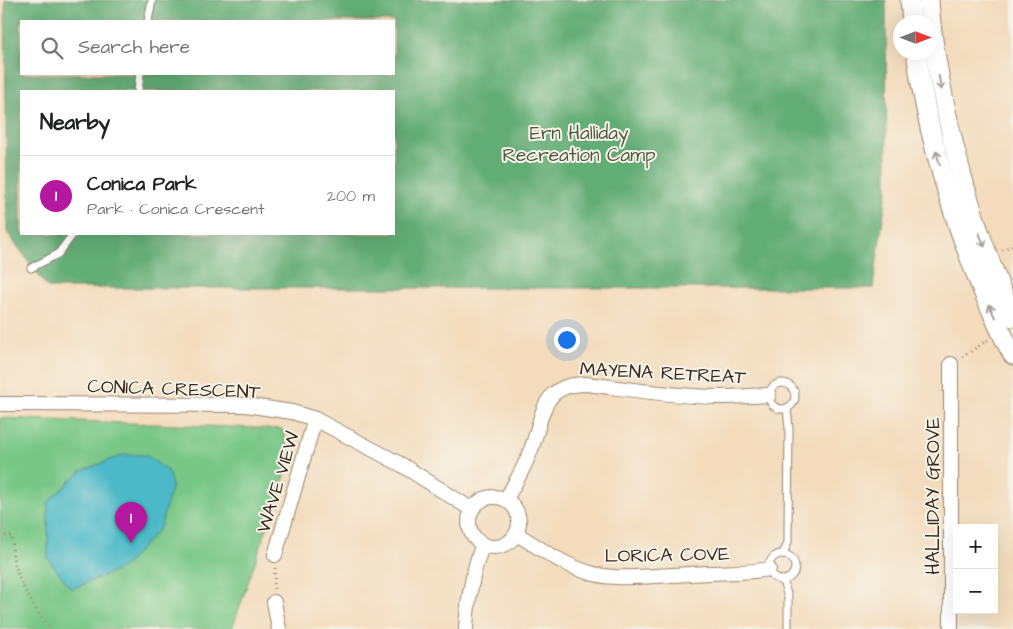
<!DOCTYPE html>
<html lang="en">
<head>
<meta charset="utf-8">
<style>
  body { margin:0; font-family:"Architects Daughter",sans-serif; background:#f6f6f6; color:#202124 }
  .controls { position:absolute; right:15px; bottom:15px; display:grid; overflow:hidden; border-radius:0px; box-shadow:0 5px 20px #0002 }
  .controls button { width:45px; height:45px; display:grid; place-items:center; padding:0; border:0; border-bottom:1px solid #e0e0e0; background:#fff; color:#202124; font:25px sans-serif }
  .compass { position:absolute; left:893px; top:15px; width:45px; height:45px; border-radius:50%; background:#fff; box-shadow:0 5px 20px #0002; rotate:90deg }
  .you { position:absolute; left:566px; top:339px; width:18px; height:18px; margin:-12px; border:4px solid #fff; border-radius:50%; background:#1a73e8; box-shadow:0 0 0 8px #1a73e833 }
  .badge { display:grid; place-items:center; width:32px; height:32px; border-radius:50%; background:#b5179e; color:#fff; font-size:16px; font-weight:700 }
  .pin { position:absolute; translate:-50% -41px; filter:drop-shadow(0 1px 2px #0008) }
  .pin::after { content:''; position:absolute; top:26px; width:18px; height:15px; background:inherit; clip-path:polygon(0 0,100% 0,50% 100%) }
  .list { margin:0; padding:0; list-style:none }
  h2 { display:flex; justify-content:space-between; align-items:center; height:65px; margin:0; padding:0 20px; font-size:21px }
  h2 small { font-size:16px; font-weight:400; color:#757577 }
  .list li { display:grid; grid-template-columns:32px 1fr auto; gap:15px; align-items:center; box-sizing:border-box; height:80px; padding:0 20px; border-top:1px solid #e0e0e0 }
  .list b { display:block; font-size:19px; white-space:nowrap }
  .list p { margin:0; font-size:16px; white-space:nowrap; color:#757577 }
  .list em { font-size:16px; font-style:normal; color:#757577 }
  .icon { flex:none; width:28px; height:28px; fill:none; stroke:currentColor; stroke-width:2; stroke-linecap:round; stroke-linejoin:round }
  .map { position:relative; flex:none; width:1013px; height:629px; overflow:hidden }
  .search { position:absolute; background:#fff; box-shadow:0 5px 20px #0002; left:20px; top:20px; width:375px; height:55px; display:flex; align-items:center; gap:12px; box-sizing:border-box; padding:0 18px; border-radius:0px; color:#757577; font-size:19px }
  .panel { position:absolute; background:#fff; box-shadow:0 5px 20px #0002; left:20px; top:90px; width:375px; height:145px; border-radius:0px }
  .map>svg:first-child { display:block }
  .green { fill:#79c787; stroke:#5a7852 }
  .forest { fill:#62ac74; stroke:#4e6b49; fill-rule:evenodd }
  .water { fill:#4cb9c7; stroke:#447272 }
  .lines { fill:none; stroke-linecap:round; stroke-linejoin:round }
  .service-casing { stroke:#97826c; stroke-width:9 }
  .minor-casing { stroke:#97826c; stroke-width:16 }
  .secondary-casing { stroke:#97826c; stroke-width:21 }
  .path { stroke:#97826c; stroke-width:3; stroke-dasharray:1 4; stroke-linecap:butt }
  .service { stroke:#fff; stroke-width:7 }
  .minor { stroke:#fff; stroke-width:14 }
  .secondary { stroke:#fff; stroke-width:19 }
  .oneway { stroke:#a79f9a }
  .labels { text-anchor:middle; stroke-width:4; stroke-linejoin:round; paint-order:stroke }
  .park-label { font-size:19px; fill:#4e593e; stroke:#f7f3e8 }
  .street-label { font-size:19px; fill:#3b2a1e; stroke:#f7f3e8 }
</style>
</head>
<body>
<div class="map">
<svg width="1013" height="629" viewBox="0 0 1013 629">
  <rect width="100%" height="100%" fill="#f7f3e8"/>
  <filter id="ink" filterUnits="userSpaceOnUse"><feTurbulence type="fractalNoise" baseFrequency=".02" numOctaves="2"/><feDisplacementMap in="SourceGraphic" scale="10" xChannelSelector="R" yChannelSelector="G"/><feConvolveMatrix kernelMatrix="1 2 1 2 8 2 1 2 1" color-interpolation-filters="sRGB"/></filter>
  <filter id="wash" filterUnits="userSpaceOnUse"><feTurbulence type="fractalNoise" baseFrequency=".0096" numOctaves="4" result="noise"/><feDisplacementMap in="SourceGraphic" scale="20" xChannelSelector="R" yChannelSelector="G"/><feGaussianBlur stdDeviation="1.12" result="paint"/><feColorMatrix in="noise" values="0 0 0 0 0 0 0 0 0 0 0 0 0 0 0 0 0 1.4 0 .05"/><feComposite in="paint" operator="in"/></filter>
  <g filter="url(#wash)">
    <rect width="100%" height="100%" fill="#f3dbbb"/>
    <path class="green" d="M 0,418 L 282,429 L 291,458 L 232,629 L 0,629 Z"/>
    <path class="forest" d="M 5,0 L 886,0 L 887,191 L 873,288 L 48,288 L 7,232 ZM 21,21 L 394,21 L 394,74 L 21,74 ZM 21,91 L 394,91 L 394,234 L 21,234 Z"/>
    <path class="water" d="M 123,455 L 146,455 L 168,471 L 172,485 L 160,528 L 123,568 L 71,589 L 48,558 L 48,502 L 81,471 Z"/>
  </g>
  <g filter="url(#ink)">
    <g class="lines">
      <defs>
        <g id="service">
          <path d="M 148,21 L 152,0"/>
          <path d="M 138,91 L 140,74"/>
          <path d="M 31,268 L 58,254 L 73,234"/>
          <circle cx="782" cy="396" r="13"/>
          <path d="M 783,554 L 788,542 L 788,532 L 789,429 L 787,408"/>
          <circle cx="782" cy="567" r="13"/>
          <path d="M 783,580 L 788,598 L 788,629"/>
        </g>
        <g id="minor">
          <path d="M 951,364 L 951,629"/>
          <path d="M 0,404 L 245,405 L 292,412 L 315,419 L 402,465 L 471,509"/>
          <circle cx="494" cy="522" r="25"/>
          <path d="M 506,499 C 516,482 526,465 532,447 C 544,414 541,384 586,384 C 629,389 672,396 716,397 C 734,397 752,396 769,395"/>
          <path d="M 517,534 C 541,549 566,567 594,574 C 614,579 634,577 655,576 C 672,575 690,574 708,573 C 728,572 748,573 769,569"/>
          <path d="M 275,555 L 315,419"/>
          <path d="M 274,602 L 279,629"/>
          <path d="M 466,629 C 467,605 473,567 483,545"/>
        </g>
        <g id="secondary">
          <path d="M 910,0 L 912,22"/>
          <path d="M 929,0 C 931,36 938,71 945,106 C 960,179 982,249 1013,317"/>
          <path d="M 916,52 C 927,133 951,213 982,289 C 992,311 1001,334 1013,355"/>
        </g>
      </defs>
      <use href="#service" class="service-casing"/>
      <use href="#minor" class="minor-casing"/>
      <use href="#secondary" class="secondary-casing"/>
      <g class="path">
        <path d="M 1002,250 L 1013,245"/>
        <path d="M 962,357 L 988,340"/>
        <path d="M 0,536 L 12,536 C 13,543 12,550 13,556 C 17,581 35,611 51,629"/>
        <path d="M 274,589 L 275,568"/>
      </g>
      <use href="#service" class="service"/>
      <use href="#minor" class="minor"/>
      <use href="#secondary" class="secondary"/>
    </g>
    <defs><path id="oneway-shaft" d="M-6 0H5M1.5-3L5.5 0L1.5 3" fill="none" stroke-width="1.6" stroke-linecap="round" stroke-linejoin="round" transform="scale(1.25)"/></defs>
    <g class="oneway">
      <use href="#oneway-shaft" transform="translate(940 83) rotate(80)"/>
      <use href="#oneway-shaft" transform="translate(938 158) rotate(-105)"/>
      <use href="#oneway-shaft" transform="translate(982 240) rotate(69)"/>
      <use href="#oneway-shaft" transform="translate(992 311) rotate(-114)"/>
    </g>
  </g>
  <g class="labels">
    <g class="park-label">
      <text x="579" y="139">Ern Halliday<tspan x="579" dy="22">Recreation Camp</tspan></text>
    </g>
    <g class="street-label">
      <text transform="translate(663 372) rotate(3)" y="7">MAYENA RETREAT</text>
      <text transform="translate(174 388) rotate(2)" y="7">CONICA CRESCENT</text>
      <text transform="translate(277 482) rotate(-73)" y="7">WAVE VIEW</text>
      <text transform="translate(932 496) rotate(-90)" y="7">HALLIDAY GROVE</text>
      <text transform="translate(667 554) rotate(-1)" y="7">LORICA COVE</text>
    </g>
  </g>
</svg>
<div class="controls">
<button>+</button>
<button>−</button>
</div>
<svg class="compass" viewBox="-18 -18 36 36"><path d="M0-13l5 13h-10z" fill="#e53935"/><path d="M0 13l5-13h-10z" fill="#757577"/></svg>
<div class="you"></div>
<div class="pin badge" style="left:131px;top:543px">1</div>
<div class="search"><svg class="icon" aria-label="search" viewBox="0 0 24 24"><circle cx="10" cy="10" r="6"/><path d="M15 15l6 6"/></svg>Search here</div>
<section class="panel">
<h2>Nearby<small></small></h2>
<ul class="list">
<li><span class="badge">1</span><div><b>Conica Park</b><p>Park · Conica Crescent</p></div><em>200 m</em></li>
</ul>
</section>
</div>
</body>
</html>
